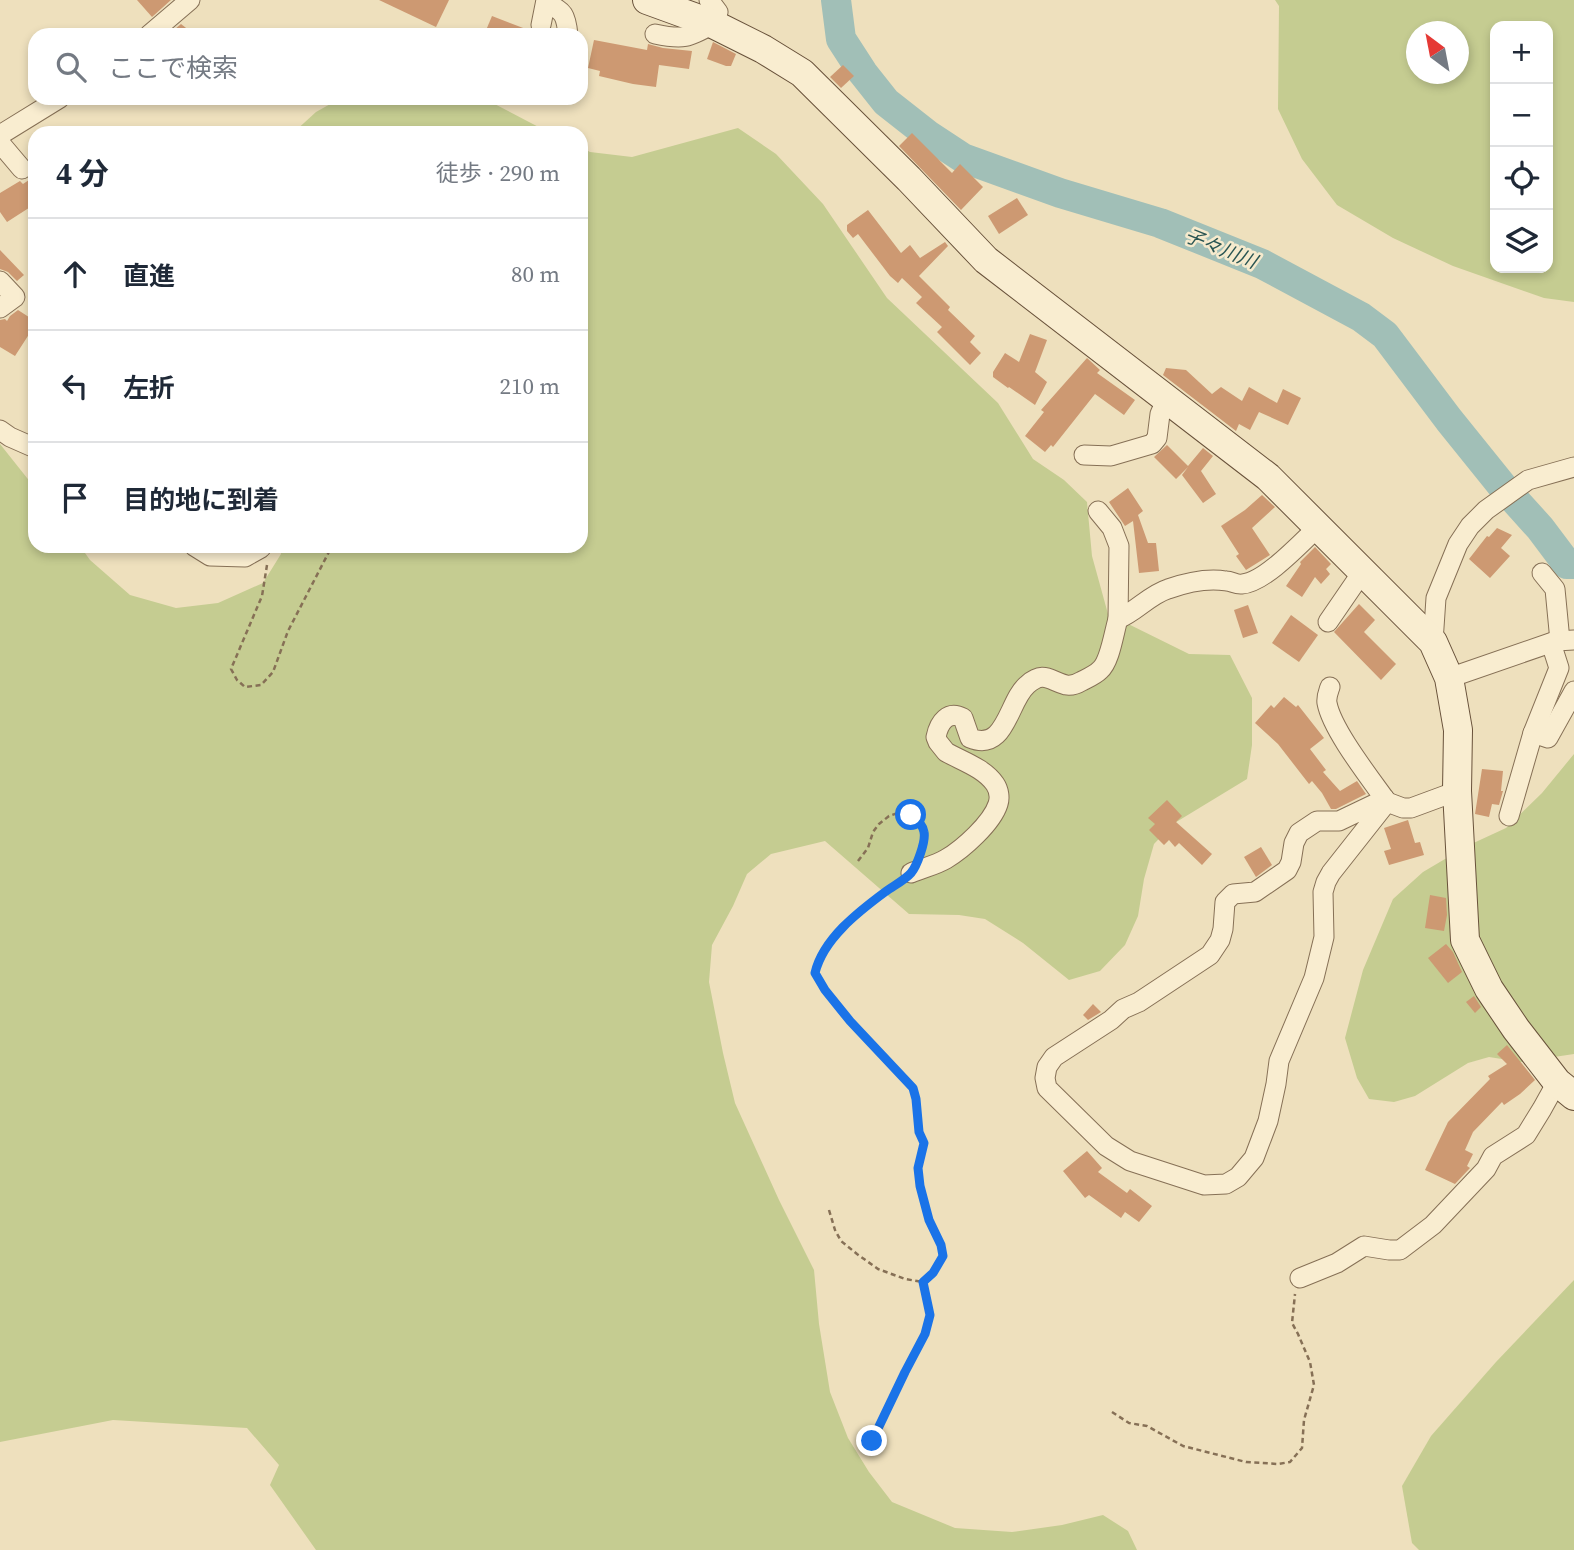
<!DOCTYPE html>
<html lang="ja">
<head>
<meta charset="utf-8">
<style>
  body { margin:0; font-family:"Source Serif 4","Noto Sans JP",serif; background:#f2f2f3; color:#1f2937 }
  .controls { position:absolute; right:21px; top:21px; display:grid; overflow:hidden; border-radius:14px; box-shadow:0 4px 10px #0003 }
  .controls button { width:63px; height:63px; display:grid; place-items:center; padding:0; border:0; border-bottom:2px solid #e0e1e3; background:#fff; color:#1f2937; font:35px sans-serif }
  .compass { position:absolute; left:1406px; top:21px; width:63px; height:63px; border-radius:50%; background:#fff; box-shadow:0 4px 10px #0003; rotate:328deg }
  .stop { position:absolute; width:21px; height:21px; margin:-16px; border:5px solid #1a73e8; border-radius:50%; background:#fff }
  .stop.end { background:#1a73e8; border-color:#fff; box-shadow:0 2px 7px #0008 }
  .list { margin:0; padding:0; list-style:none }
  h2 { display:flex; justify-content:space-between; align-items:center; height:91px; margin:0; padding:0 28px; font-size:30px }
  h2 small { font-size:23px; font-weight:400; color:#747a83 }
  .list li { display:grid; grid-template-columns:46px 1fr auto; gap:21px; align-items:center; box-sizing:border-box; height:112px; padding:0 28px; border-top:2px solid #e0e1e3 }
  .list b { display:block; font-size:26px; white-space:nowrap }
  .list em { font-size:23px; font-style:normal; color:#747a83 }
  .icon { flex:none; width:38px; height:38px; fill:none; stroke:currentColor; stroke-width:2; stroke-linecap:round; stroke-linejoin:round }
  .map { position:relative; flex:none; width:1574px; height:1550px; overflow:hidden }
  .search { position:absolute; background:#fff; box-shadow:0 4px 10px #0003; left:28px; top:28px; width:560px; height:77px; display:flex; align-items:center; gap:18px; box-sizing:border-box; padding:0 24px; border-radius:21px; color:#747a83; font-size:26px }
  .panel { position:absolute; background:#fff; box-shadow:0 4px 10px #0003; left:28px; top:126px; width:560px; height:427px; border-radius:21px }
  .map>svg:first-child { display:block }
  .green { fill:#c5cc91; fill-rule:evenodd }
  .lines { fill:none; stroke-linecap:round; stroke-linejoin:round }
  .river { stroke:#a1bfb7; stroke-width:30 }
  .building { fill:#cd9972 }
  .street-casing { stroke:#867056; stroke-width:21 }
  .secondary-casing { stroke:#68513a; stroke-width:30 }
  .path { stroke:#867056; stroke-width:2.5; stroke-dasharray:5 3.5; stroke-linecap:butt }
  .street { stroke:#f9edd0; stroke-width:19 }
  .secondary { stroke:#f9edd0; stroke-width:28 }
  .route { stroke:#1a73e8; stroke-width:9 }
  .labels { text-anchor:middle; stroke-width:5; stroke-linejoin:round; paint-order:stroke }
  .water-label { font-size:19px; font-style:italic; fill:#2a5553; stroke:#f6eacd }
</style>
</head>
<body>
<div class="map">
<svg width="1574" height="1550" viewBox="0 0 1574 1550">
  <rect width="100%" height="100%" fill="#eee0bd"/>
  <g class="green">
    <path d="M 1275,0 L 1574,0 L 1574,302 L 1544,298 L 1453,266 L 1393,238 L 1337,205 L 1302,159 L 1278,109 L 1279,6 ZM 1495,26 L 1548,26 L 1548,268 L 1495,268 ZM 1416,32 L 1458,32 L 1458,74 L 1416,74 Z"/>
    <path d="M 341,98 L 483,98 L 550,133 L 293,133 L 316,112 Z"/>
    <path d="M 738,128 L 776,154 L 823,204 L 887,298 L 998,403 L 1033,459 L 1064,480 L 1087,502 L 1092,556 L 1108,614 L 1189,654 L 1230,655 L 1252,698 L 1252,745 L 1247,779 L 1173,824 L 1154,844 L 1144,879 L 1138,916 L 1125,945 L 1100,971 L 1069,980 L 1023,943 L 985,919 L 959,915 L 909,914 L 825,841 L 771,854 L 747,874 L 733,906 L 712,945 L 709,982 L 723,1053 L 735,1103 L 779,1200 L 814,1270 L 819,1324 L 830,1392 L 848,1438 L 869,1472 L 892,1502 L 955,1528 L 1012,1532 L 1062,1525 L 1103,1515 L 1128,1531 L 1137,1550 L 316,1550 L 270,1485 L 279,1465 L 247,1428 L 113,1420 L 0,1442 L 0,444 L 35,488 L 35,546 L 80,546 L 90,560 L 130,595 L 176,608 L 218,603 L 263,583 L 281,554 L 280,546 L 581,546 L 581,147 L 590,152 L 632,157 Z"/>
    <path d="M 1574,754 L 1574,1054 L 1521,1062 L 1489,1057 L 1468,1063 L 1415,1096 L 1394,1102 L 1369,1099 L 1357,1078 L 1345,1038 L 1363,970 L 1393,899 L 1423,872 L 1467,846 L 1506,828 L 1542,793 Z"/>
    <path d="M 1574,1280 L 1574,1550 L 1419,1550 L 1412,1543 L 1402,1486 L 1431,1436 L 1496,1362 Z"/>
  </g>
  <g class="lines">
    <path class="river" d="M 836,0 L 841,39 L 863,73 L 886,102 L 928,135 L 963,158 L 1060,193 L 1160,223 L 1262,264 L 1361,317 L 1385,335 L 1449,420 L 1503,487 L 1540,528 L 1567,564 L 1574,564"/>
  </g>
  <g class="building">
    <path d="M 137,0 L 171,0 L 152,17 Z"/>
    <path d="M 379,0 L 449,0 L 436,27 Z"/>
    <path d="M 492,16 L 531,31 L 534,35 L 484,35 Z"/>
    <path d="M 181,24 L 195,35 L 168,35 Z"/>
    <path d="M 594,40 L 647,50 L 648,44 L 663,48 L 692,51 L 689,69 L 659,65 L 656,87 L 633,84 L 599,76 L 600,71 L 588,68 Z"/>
    <path d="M 713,42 L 736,54 L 731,66 L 726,66 L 707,59 Z"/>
    <path d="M 843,65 L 854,76 L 841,88 L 830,77 Z"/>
    <path d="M 912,133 L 952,173 L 960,164 L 983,187 L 961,210 L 899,146 Z"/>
    <path d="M 29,180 L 35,190 L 35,204 L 7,222 L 0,212 L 0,193 L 20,181 L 23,184 Z"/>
    <path d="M 1017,198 L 1028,215 L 999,234 L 988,216 Z"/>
    <path d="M 868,210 L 901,253 L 910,245 L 920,258 L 945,242 L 948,246 L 919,276 L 950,307 L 948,310 L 975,336 L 970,342 L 981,353 L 970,365 L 937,332 L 942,327 L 916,303 L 922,297 L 902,278 L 898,283 L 890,276 L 858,234 L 853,238 L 847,231 L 847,225 Z"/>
    <path d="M 0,250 L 24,275 L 17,281 L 8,272 L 0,269 Z"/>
    <path d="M 18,310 L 35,321 L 35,325 L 15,356 L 0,347 L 0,320 L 5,319 L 7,321 L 10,316 Z"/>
    <path d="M 1030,334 L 1047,340 L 1035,372 L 1047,382 L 1035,405 L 1009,387 L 1008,388 L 993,377 L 993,372 L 1005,353 L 1019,362 Z"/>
    <path d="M 1087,358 L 1100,370 L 1097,373 L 1135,400 L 1124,415 L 1095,394 L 1053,447 L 1051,445 L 1045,452 L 1025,436 L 1044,412 L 1041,410 Z"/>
    <path d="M 1166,368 L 1186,370 L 1212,394 L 1221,387 L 1242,401 L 1249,387 L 1277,403 L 1283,389 L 1301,398 L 1288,425 L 1259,412 L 1250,430 L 1239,424 L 1236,431 L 1163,375 Z"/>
    <path d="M 1167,445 L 1188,466 L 1203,448 L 1213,456 L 1201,471 L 1216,494 L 1203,503 L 1182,475 L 1188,467 L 1176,479 L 1154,457 Z"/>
    <path d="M 1128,488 L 1143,511 L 1138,515 L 1148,543 L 1156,543 L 1159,571 L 1139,573 L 1133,521 L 1125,526 L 1109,502 Z"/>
    <path d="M 1262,495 L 1275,507 L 1252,528 L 1270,555 L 1246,570 L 1236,556 L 1239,554 L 1221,526 L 1245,510 Z"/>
    <path d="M 1497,528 L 1512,535 L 1501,548 L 1510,556 L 1490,578 L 1469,559 L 1487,536 L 1489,537 Z"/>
    <path d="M 1315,547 L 1331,564 L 1326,569 L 1330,574 L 1321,584 L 1315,577 L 1302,597 L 1286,586 L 1301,564 L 1300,562 Z"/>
    <path d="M 1359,604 L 1375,620 L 1364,632 L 1396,664 L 1381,680 L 1334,632 Z"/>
    <path d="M 1248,605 L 1258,633 L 1243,638 L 1234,610 Z"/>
    <path d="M 1291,615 L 1318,635 L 1299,662 L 1272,643 Z"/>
    <path d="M 1284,697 L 1296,707 L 1298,705 L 1324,738 L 1310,749 L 1326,770 L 1323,772 L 1340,791 L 1357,781 L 1366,794 L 1336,809 L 1331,809 L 1322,793 L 1312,781 L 1309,784 L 1278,744 L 1255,723 L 1271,705 L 1274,708 Z"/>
    <path d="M 1482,769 L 1503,771 L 1501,791 L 1503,791 L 1499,805 L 1492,804 L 1489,817 L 1475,814 Z"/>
    <path d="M 1167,800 L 1182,816 L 1176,822 L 1212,854 L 1202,865 L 1179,843 L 1175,847 L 1169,840 L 1164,845 L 1149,830 L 1155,824 L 1148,818 Z"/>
    <path d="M 1408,820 L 1415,843 L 1420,842 L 1424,855 L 1389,865 L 1384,851 L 1391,849 L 1384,828 Z"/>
    <path d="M 1261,847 L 1272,865 L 1256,877 L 1244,857 Z"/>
    <path d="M 1430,895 L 1446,898 L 1447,915 L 1444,931 L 1425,928 Z"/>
    <path d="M 1446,944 L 1453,952 L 1462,972 L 1448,983 L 1428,958 Z"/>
    <path d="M 1474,996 L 1481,1007 L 1475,1013 L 1466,1002 Z"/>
    <path d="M 1093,1004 L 1101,1012 L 1088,1020 L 1083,1015 Z"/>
    <path d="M 1507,1045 L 1535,1080 L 1520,1094 L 1504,1105 L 1502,1102 L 1473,1132 L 1465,1150 L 1473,1154 L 1467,1166 L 1470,1168 L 1455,1184 L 1425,1170 L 1448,1122 L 1490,1079 L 1488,1076 L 1507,1064 L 1497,1054 Z"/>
    <path d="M 1087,1151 L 1102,1168 L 1098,1172 L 1127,1193 L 1130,1189 L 1152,1206 L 1139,1222 L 1125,1212 L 1121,1218 L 1089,1195 L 1085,1198 L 1063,1171 Z"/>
  </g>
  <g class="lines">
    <defs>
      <g id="street">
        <path d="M 546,3 C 564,11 566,15 568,35"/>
        <path d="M 541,25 L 546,0"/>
        <path d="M 655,34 C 683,40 688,38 713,24 L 718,12 L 709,0"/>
        <path d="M 149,35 L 190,0"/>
        <path d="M 0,135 L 60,98"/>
        <path d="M 0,143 L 22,169"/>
        <path d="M 0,281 L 15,297 L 0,308"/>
        <path d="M 0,430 L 10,437 L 35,448"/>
        <path d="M 1084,455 L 1111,456 L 1152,444 L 1157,438 L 1160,414 L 1167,398"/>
        <path d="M 1098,511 L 1112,528 L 1119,546 L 1118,619 C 1136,612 1149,595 1168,589 C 1185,583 1208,578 1226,581 C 1232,581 1236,585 1242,584 C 1264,583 1301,543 1318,527"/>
        <path d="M 194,546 L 210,556 L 245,557 L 261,548"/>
        <path d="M 1542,573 L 1555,589 L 1560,641"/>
        <path d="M 1328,622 L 1363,571"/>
        <path d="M 1433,642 L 1436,598 L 1458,544 L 1470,526 L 1486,510 L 1528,480 L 1574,467"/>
        <path d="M 1449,678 L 1556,641 L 1574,640"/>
        <path d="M 1330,687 C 1328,693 1326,697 1327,703 C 1332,730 1370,778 1387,802"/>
        <path d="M 1533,733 L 1548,738 L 1574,691"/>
        <path d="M 1385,799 L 1339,821 L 1317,821 L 1299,833 L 1294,843 L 1291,862 L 1287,870 L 1255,892 L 1233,894 L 1225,902 L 1223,929 L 1220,940 L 1210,955 L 1139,1002 L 1123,1009 L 1111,1020 L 1054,1057 L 1047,1067 L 1045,1078 L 1047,1088 L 1106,1146 L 1130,1161 L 1204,1185 L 1226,1184 L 1238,1177 L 1254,1158 L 1268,1121 L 1276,1084 L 1279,1061 L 1314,978 L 1324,937 L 1323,892 L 1326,882 L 1331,873 L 1387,802 L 1403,808 L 1411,808 L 1457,791"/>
        <path d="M 1509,816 L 1533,733 L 1559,668 L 1551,643"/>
        <path d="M 911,873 C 923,868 936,865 946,859 C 963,849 992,823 998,804 C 1000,798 999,790 995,784 C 984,768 962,761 946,752 L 938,742 L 936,737 C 939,722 948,710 963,718 L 970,738 C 1006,753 1008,701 1027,685 C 1044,670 1050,681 1066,685 C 1072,686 1077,684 1082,681 C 1088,678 1095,675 1100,670 C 1110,662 1114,632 1118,619"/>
        <path d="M 1300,1278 L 1337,1263 L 1364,1246 L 1389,1250 L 1400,1250 L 1433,1225 L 1486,1169 L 1493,1156 L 1526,1135 L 1542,1109 L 1557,1082"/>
      </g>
      <path id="secondary" d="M 647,0 L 713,24 L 763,49 L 802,73 L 909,179 L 986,260 L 1268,477 L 1433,642 L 1449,678 L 1458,730 L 1457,791 L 1465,940 L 1489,989 L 1516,1029 L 1557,1082 L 1574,1096"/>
    </defs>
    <use href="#street" class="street-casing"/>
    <use href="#secondary" class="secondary-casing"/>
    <g class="path">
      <path d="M 267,565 L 262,596 L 231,669 L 237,680 L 245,687 L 261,685 L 273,672 L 288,631 L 332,546"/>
      <path d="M 858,861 L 868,848 L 873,832 L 879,824 L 889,816 L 901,812 L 911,815 L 920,823 L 925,832 L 922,850"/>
      <path d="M 829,1210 L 835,1230 L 841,1241 L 857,1254 L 878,1269 L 905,1279 L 923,1282 L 933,1273 L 943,1257 L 941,1245 L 929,1220 L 920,1186 L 918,1168 L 924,1143 L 919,1132 L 916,1099 L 913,1088 C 897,1072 816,989 816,972 C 815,967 819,962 821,957 C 838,925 870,903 898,882"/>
      <path d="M 1112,1412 L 1129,1423 L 1147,1426 L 1183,1446 L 1246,1462 L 1278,1464 L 1290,1462 L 1302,1448 L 1304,1420 L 1314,1385 L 1310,1362 L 1298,1334 L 1292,1323 L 1295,1294"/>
      <path d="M 872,1441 L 905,1372 L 925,1334 L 930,1316 L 923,1282"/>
    </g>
    <use href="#street" class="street"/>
    <use href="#secondary" class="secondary"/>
  </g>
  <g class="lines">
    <path class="route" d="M 872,1441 L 905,1372 L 925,1334 L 930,1315 L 923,1282 L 933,1273 L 943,1256 L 941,1245 L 929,1220 L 920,1186 L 918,1168 L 924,1143 L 919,1132 L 916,1099 L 913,1088 L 850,1021 L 825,990 L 815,973 C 823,939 858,912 885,892 C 893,886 905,880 911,873 C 917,866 926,841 924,832 C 923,824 916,820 911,815"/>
  </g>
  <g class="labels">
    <g class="water-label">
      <text transform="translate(1221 248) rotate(22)" y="7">子々川川</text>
    </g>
  </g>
</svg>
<div class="controls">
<button>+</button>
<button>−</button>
<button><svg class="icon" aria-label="locate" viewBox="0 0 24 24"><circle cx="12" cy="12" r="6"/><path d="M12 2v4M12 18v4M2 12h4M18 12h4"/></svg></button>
<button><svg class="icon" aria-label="layers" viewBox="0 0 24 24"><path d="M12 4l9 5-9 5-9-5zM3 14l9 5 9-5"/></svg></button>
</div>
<svg class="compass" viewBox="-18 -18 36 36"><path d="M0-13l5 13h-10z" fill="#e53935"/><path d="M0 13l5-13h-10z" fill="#747a83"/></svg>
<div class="stop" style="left:911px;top:815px"></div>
<div class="stop end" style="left:872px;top:1441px"></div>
<div class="search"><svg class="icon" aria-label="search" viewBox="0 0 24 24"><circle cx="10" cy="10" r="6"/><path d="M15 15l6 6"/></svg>ここで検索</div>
<section class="panel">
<h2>4 分<small>徒歩 · 290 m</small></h2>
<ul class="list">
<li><svg class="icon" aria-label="ahead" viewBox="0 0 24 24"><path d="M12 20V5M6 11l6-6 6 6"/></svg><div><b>直進</b></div><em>80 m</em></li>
<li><svg class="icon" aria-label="left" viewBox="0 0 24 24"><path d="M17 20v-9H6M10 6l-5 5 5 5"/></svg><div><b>左折</b></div><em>210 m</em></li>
<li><svg class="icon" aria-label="arrive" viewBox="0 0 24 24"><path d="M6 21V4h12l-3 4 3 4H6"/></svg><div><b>目的地に到着</b></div></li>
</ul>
</section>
</div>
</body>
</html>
